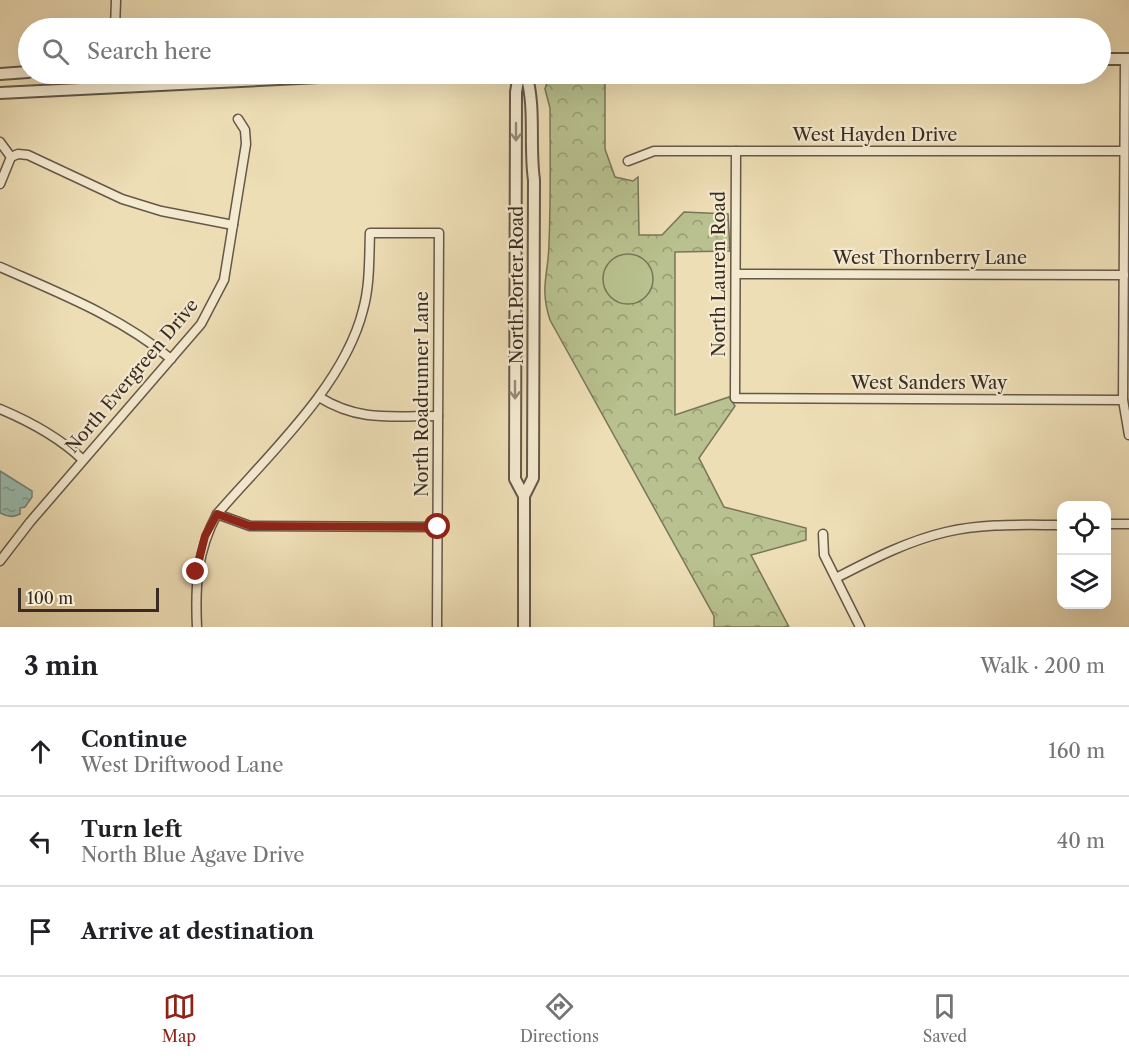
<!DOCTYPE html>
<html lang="en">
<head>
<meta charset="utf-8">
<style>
  body { margin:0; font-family:"Libre Caslon Text",serif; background:#f6f6f6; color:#202124 }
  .controls { position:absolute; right:18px; bottom:18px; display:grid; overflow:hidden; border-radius:12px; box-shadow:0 6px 24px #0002 }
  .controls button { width:54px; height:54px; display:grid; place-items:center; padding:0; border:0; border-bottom:2px solid #e0e0e0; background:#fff; color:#202124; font:30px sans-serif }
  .scale { position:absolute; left:18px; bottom:15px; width:141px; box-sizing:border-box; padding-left:6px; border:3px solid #372b23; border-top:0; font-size:16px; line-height:21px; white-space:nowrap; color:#372b23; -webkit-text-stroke:4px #f4ead0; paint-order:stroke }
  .stop { position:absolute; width:18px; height:18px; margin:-14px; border:4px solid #8f2418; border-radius:50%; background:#fff }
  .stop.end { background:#8f2418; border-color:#fff; box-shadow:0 2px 6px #0008 }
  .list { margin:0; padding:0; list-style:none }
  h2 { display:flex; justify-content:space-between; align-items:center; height:78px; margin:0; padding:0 24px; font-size:26px }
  h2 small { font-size:20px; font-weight:400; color:#757577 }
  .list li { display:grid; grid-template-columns:39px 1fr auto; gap:18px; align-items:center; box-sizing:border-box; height:90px; padding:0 24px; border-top:2px solid #e0e0e0 }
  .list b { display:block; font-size:22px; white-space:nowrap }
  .list p { margin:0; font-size:20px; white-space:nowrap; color:#757577 }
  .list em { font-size:20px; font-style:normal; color:#757577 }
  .icon { flex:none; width:33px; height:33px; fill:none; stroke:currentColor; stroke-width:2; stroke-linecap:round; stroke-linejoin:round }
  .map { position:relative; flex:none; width:1129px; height:627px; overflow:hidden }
  .search { position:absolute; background:#fff; box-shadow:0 6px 24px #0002; left:18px; right:18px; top:18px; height:66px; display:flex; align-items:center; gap:15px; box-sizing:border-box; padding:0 21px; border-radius:33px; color:#757577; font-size:22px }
  .sheet { height:348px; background:#fff }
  nav { display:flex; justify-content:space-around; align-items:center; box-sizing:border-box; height:84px; border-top:2px solid #e0e0e0; background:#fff; font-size:16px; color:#757577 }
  nav a { display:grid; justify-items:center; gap:3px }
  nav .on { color:#8f2418 }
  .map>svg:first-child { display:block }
  .forest { fill:url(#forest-crowns); stroke:#787659; stroke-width:1.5 }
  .garden { fill:#b8c18f; stroke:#787659; stroke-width:1.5 }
  .water { fill:url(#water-ripples); stroke:#728278; stroke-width:1.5 }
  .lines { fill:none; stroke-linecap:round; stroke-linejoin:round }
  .minor-casing { stroke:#655848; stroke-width:11 }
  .tertiary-casing { stroke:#655848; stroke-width:14 }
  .minor { stroke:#f4ead0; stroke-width:8 }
  .tertiary { stroke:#f4ead0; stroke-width:10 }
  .oneway { stroke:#968a7a }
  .route { stroke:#8f2418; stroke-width:8 }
  .labels { text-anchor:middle; stroke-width:4.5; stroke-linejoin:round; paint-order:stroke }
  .street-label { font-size:18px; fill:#372b23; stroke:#f4ead0 }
</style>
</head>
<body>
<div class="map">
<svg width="1129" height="627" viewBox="0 0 1129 627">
  <defs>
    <pattern id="forest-crowns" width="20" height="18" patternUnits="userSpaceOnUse" patternTransform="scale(1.5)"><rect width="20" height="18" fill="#b8c18f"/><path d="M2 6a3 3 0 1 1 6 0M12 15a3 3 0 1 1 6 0" fill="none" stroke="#969d74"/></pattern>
    <pattern id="water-ripples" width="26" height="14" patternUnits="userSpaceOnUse" patternTransform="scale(1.5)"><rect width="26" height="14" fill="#99bcb0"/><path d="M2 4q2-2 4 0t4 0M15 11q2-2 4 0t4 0" fill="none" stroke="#7e998f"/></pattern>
  </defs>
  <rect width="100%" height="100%" fill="#eedeb6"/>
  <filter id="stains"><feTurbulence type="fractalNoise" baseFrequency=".00333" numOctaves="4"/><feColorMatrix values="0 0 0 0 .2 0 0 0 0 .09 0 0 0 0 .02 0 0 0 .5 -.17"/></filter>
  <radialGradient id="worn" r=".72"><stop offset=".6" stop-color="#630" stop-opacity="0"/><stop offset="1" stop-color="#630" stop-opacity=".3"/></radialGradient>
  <path class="forest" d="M 553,79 L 605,79 L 605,149 L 615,177 L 633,181 L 638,177 L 639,235 L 662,235 L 684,212 L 728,214 L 730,251 L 675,252 L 675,415 L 729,397 L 735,406 L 699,458 L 724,507 L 806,528 L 806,540 L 751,555 L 789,627 L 714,627 L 714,616 L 550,320 C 539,287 549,273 549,242 C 551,198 550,153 550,108 L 545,89 L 547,82 Z"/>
  <circle class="garden" cx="628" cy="279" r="25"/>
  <path class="water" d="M 0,471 L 32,491 L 32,497 L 25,507 L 20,508 L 20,514 C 13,518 7,517 0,513 Z"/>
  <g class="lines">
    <defs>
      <g id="minor">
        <path d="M 115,28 L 116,0"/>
        <path d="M 1125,59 L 1123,400 L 1129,435"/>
        <path d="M 115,74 L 116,85"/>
        <path d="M 0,142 L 11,157"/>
        <path d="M 736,151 L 735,398 L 1123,400"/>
        <path d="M 11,157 L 18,154 L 28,155 L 122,199 L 161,211 L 233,225"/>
        <path d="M 628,161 L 654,151 L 1124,151"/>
        <path d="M 0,184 L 11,157"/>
        <path d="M 0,267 C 59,293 121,317 171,359"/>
        <path d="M 736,274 L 1124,275"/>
        <path d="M 319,397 C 359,422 392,416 438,416"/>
        <path d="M 0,409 C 31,422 59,437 83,460"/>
        <path d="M 217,514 L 250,526 L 438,527"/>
        <path d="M 1106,524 L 1129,524"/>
        <path d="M 823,534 L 824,555 L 860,627"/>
        <path d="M 0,561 L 30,522 L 201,324 L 224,280 L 246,144 L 245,130 L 238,119"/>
        <path d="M 836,578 C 871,560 907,541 946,532 C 984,523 1023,525 1062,525"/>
        <path d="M 197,627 C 195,586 197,551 217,514 C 267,456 344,386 363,310 C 370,285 369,259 370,233 L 439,233 L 437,627"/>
      </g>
      <g id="tertiary">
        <path d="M 1100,59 L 1129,59"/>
        <path d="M 0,74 L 28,72"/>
        <path d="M 519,74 L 516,92 L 515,479 L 524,496 L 524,627"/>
        <path d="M 0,93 L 380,74"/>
        <path d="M 524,496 L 533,478 L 534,180 C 529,145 536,108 526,74"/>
      </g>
    </defs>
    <use href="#minor" class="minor-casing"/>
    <use href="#tertiary" class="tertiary-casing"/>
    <use href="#minor" class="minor"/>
    <use href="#tertiary" class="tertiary"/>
  </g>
  <defs><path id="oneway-shaft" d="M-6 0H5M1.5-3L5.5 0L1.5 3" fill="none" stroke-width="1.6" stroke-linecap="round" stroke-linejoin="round" transform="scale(1.5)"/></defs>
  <g class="oneway">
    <use href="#oneway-shaft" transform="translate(516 132) rotate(90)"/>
    <use href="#oneway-shaft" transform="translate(515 390) rotate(90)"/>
  </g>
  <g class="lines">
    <path class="route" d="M 196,572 L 205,536 L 217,514 L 250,526 L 438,527"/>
  </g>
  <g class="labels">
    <g class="street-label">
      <text x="875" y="141">West Hayden Drive</text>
      <text x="930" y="264">West Thornberry Lane</text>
      <text transform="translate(719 274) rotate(-90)" y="6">North Lauren Road</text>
      <text transform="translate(517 285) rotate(-90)" y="6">North Porter Road</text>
      <text transform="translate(132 376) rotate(-50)" y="6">North Evergreen Drive</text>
      <text x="929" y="389">West Sanders Way</text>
      <text transform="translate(422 394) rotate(-90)" y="6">North Roadrunner Lane</text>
    </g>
  </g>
  <rect width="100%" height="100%" filter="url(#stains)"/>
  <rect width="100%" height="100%" fill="url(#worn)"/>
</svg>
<div class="controls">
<button><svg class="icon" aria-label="locate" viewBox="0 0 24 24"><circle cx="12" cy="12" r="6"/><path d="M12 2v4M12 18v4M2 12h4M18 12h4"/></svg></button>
<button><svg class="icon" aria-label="layers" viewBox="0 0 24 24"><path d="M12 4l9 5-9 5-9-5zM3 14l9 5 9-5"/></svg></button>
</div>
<div class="scale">100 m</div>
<div class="stop" style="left:438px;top:527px"></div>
<div class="stop end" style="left:196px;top:572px"></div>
<div class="search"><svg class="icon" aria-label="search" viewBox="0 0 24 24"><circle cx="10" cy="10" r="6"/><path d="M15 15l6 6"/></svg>Search here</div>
</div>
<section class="sheet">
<h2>3 min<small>Walk · 200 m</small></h2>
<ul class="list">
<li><svg class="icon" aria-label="ahead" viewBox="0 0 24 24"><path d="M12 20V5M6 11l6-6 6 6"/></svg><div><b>Continue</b><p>West Driftwood Lane</p></div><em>160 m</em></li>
<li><svg class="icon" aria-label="left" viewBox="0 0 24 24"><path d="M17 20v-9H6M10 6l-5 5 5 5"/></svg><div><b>Turn left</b><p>North Blue Agave Drive</p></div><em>40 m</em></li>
<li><svg class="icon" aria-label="arrive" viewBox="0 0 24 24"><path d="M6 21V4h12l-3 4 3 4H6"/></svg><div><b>Arrive at destination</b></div></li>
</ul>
</section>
<nav>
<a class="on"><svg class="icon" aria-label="map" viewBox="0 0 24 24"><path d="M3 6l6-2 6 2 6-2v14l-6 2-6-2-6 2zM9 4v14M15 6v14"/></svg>Map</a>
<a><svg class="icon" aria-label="directions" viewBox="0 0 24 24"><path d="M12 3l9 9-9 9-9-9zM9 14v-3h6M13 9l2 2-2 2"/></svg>Directions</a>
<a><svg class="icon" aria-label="saved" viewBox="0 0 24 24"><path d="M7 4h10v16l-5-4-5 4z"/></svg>Saved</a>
</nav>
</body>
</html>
